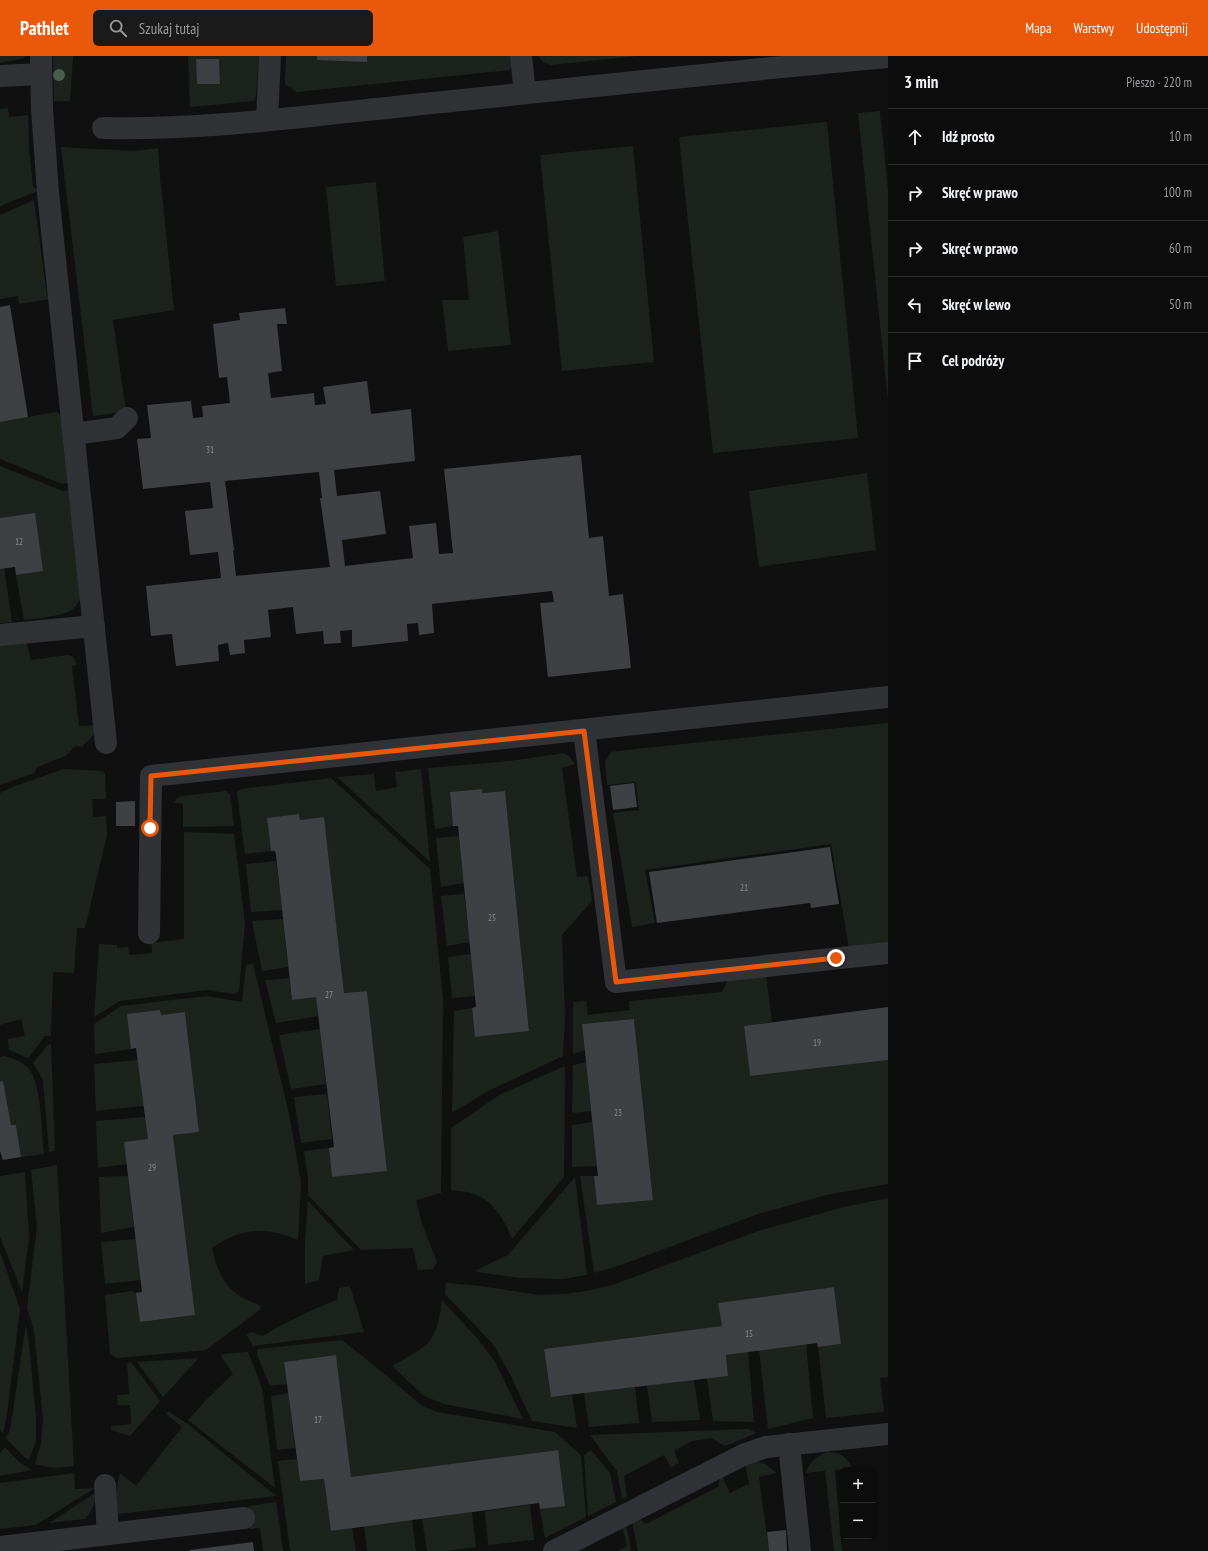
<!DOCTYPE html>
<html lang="pl">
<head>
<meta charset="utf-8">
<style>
  body { margin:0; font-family:"PT Sans Narrow",sans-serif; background:#1a1a1b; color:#f1f3f6 }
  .controls { position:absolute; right:12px; bottom:12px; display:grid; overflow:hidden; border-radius:6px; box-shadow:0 1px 3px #0004 }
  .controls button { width:36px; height:36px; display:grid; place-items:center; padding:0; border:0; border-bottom:1px solid #2c2c2e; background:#0c0c0d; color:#f1f3f6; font:20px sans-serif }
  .stop { position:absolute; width:12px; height:12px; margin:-9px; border:3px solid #ea580c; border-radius:50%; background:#fff }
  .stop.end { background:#ea580c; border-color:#fff; box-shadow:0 1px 4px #0008 }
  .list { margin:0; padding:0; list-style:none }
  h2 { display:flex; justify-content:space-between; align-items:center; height:52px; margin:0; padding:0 16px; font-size:17px }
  h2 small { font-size:13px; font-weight:400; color:#9a9b9d }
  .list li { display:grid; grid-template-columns:26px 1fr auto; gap:12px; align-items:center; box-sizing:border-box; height:56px; padding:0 16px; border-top:1px solid #2c2c2e }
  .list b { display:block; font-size:15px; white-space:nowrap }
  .list em { font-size:13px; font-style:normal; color:#9a9b9d }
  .icon { flex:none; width:22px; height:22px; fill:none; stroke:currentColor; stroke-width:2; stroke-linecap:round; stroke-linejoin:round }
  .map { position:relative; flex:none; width:888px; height:1495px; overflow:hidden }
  header { display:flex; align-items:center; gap:24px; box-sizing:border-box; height:56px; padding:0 20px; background:#ea580c; color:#fff }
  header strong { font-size:19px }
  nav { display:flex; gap:22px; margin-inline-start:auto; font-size:14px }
  .search { width:280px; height:36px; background:#1a1a1b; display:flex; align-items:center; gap:10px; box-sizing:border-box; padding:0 14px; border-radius:6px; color:#9a9b9d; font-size:15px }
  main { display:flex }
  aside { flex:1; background:#0c0c0d }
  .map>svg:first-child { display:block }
  .green { fill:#1c231d; fill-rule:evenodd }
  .building { fill:#3f4044; fill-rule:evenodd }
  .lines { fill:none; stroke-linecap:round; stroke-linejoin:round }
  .street { stroke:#313236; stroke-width:22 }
  .tree { fill:#495e4b }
  .route { stroke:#ea580c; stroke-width:5 }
  .labels { text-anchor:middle; stroke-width:4; stroke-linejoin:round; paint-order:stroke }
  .number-label { font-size:9px; fill:#888c96 }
</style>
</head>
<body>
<header>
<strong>Pathlet</strong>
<div class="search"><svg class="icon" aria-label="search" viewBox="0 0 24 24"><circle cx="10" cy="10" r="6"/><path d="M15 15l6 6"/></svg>Szukaj tutaj</div>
<nav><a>Mapa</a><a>Warstwy</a><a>Udostępnij</a></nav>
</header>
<main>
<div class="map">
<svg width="888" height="1495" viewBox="0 0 888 1495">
  <rect width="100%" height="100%" fill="#101011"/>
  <g class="green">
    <path d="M 0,0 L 26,0 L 21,3 L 0,7 Z"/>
    <path d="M 53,0 L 73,0 L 70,45 L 54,45 Z"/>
    <path d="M 188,0 L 259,0 L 256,40 L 254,45 L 190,51 ZM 196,3 L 219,3 L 220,28 L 197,28 Z"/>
    <path d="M 286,0 L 317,0 L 367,6 L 367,0 L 514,0 L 514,3 L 510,14 L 297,36 L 285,28 Z"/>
    <path d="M 538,0 L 637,0 L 551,9 L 543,6 Z"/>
    <path d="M 8,52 L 9,61 L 28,59 L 29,93 L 33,130 L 38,135 L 0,150 L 0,53 Z"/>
    <path d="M 880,55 L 888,135 L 888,345 L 858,57 Z"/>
    <path d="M 827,66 L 858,382 L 713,397 L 679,81 Z"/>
    <path d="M 633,90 L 654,306 L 562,315 L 540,99 Z"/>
    <path d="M 61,91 L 134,95 L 158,92 L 160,119 L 174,254 L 113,264 L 126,356 L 93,360 Z"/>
    <path d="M 376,126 L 385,225 L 336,230 L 326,131 Z"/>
    <path d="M 34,144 L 47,239 L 50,243 L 19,248 L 18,240 L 0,243 L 0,159 Z"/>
    <path d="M 498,175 L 511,289 L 448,295 L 442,244 L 469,244 L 463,181 Z"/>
    <path d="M 56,356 L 62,359 L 69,427 L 62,428 L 0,403 L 0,366 Z"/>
    <path d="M 0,410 L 63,435 L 69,434 L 82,540 C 79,545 77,549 73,553 C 64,560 36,563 24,564 L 16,519 L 42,515 L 0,462 Z"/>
    <path d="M 867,417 L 876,494 L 759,511 L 749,435 Z"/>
    <path d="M 4,512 L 12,566 L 0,567 L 0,513 Z"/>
    <path d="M 26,584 L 31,604 L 68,599 C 74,600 75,604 77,609 L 72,610 L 79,670 L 99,669 L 100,672 L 82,691 L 75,690 L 66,700 L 37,711 L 34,717 L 0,729 L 0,587 Z"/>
    <path d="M 888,667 L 888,889 L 849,892 L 831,788 L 645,814 L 655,867 L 632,871 L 613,757 L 639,754 L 636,726 L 607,729 L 605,706 L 611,696 L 644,692 Z"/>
    <path d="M 564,697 L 570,701 L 575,708 L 562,712 L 577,821 L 588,820 L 592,845 L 562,879 L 565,960 L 563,1000 L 488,1035 L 452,1057 L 454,955 L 472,952 L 475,981 L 529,975 L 505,735 L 482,737 L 481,733 L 450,736 L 453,770 L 435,773 L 428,712 L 510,705 Z"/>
    <path d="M 63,713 L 103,715 L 105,718 L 106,743 L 92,743 L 93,761 L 106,760 L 107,779 L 85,872 L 77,872 L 74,917 L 53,916 L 51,980 L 45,980 L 28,1002 L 9,994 L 8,983 L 25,980 L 21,963 L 0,969 L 0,737 L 10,732 Z"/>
    <path d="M 421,713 L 430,806 L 337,721 L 374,718 L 376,735 L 397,731 L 395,716 Z"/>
    <path d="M 331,722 L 430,813 L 443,943 L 441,1137 L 416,1144 L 422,1168 L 437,1206 L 433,1213 L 418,1214 L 413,1192 L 361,1194 L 308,1139 L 308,1123 L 304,1095 L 329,1092 L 332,1121 L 387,1114 L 367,935 L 344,937 L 324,761 L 300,764 L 299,758 L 267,762 L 271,795 L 245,798 L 237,737 L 241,733 Z"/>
    <path d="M 226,735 L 230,739 L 234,770 L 183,771 L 183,747 L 174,747 L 177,742 L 182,740 Z"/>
    <path d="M 184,776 L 234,778 L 245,867 L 239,935 L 234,938 L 207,934 L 120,945 L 94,961 L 99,888 L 117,889 L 117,892 L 128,891 L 129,899 L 152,897 L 151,887 L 184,883 Z"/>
    <path d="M 459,780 L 464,827 L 441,831 L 436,782 Z"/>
    <path d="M 276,805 L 282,854 L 251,856 L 246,808 Z"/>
    <path d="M 464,838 L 470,886 L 447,890 L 441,840 Z"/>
    <path d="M 283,863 L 288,911 L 262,915 L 252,865 Z"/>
    <path d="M 471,898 L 475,940 L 452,942 L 448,901 Z"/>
    <path d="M 253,908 L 289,1058 L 301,1126 L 298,1184 C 266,1170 241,1172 212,1192 C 218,1222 230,1240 260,1249 L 261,1253 L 206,1294 L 117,1302 L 110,1298 L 105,1239 L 132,1235 L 136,1237 L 140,1266 L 195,1259 L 173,1079 L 199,1076 L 185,956 L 161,959 L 160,954 L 131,993 L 95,998 L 94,968 L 121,950 L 208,940 L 242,946 L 246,909 Z"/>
    <path d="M 766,919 L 772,966 L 744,970 L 750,1020 L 888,1004 L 888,1128 L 826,1139 L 758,1158 L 621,1209 L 594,1217 L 580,1120 L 594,1120 L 597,1149 L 653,1143 L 634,963 L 582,968 L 585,994 L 573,998 L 573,946 L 586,945 L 588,959 L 630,954 L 629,945 L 722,936 L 728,924 Z"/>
    <path d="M 289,922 L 292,944 L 316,941 L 318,960 L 276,967 L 265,924 Z"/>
    <path d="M 320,973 L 326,1028 L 291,1033 L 279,979 Z"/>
    <path d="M 51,988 L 55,1095 L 49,1096 L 43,1024 L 33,1007 L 48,989 Z"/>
    <path d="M 4,1000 C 15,1003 27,1007 32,1018 C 41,1034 42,1078 44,1098 L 21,1101 L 16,1069 L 11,1069 L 3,1026 L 0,1026 L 0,1001 Z"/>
    <path d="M 138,1004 L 144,1050 L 96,1055 L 94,1008 Z"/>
    <path d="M 586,1006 L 591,1055 L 572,1057 L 573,1009 Z"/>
    <path d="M 565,1010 L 564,1121 L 512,1183 C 506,1166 492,1143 474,1138 C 467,1135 458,1135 451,1134 L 451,1072 L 499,1039 Z"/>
    <path d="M 327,1038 L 332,1083 L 301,1087 L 294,1041 Z"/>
    <path d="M 145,1061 L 148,1083 L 127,1108 L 98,1112 L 96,1065 Z"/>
    <path d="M 593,1066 L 597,1110 L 572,1111 L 572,1069 Z"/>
    <path d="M 57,1109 L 74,1410 L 53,1412 L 35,1408 L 41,1387 L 43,1363 L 34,1275 L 27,1252 L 37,1171 L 31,1114 Z"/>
    <path d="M 25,1116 L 29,1181 L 22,1236 L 0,1181 L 0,1120 Z"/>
    <path d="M 128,1120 L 134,1171 L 101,1177 L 99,1121 Z"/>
    <path d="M 575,1121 L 587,1219 L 563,1223 L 522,1222 L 477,1216 L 476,1214 L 508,1199 Z"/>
    <path d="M 888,1142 L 888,1321 L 880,1322 L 884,1356 L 826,1362 L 818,1291 L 841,1288 L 834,1231 L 719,1247 L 722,1270 L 544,1293 L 551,1341 L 572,1339 L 577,1372 L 532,1365 L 511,1320 L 493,1288 L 445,1238 L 446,1227 L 481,1230 L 539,1239 L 566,1238 L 592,1234 L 615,1228 L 758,1175 L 844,1151 Z"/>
    <path d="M 308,1145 L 354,1194 L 323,1200 L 319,1224 L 305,1228 L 305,1187 Z"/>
    <path d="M 136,1183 L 141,1224 L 105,1228 L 101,1186 Z"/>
    <path d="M 0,1196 L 20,1253 L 7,1358 L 3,1378 L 0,1374 Z"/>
    <path d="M 350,1230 L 364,1276 L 253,1290 L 246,1278 L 252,1276 L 263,1280 C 287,1265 311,1254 337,1244 L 339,1232 Z"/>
    <path d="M 442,1244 L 477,1282 L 495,1306 L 523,1363 L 444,1348 L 424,1340 L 392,1310 C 402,1304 422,1294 429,1286 C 438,1274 440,1258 442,1244 Z"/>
    <path d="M 26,1268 L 29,1288 L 36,1360 L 36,1385 L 29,1404 L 22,1399 L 6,1382 L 10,1374 Z"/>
    <path d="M 342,1284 L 381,1315 L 422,1350 L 437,1356 L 555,1376 L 581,1399 L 586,1461 L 545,1482 L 540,1453 L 557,1394 L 351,1421 L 336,1299 L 284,1306 L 287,1328 L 270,1330 L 257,1299 L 258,1293 Z"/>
    <path d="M 806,1288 L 813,1362 L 768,1373 L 759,1294 Z"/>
    <path d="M 248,1296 L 262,1332 L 275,1432 L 188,1364 L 209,1341 L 233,1318 L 221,1300 L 223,1298 Z"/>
    <path d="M 748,1296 L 754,1366 L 713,1365 L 707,1322 L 728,1320 L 726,1299 Z"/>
    <path d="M 199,1302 L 163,1341 L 137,1306 Z"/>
    <path d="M 131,1306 L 160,1345 L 130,1380 L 111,1374 L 111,1370 L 131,1368 L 130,1349 L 118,1349 L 117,1339 L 129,1338 L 127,1307 Z"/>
    <path d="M 694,1324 L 700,1364 L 652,1366 L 647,1329 Z"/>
    <path d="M 635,1331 L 639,1367 L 589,1371 L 584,1337 Z"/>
    <path d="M 288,1337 L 295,1392 L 277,1394 L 271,1340 Z"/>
    <path d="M 168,1355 L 189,1369 L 276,1440 L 118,1458 C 116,1444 116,1431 120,1417 L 136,1430 L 182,1371 L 166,1358 Z"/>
    <path d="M 748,1373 L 757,1377 L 725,1390 L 711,1382 L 692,1385 L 674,1395 L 679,1407 L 671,1411 L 664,1399 L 624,1420 L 627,1441 L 622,1443 L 617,1415 L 590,1379 Z"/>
    <path d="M 5,1391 L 19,1406 L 32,1414 L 0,1420 L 0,1397 Z"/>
    <path d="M 591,1394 L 610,1417 L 616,1446 L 588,1460 L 584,1399 Z"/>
    <path d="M 827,1396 C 841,1395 846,1402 853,1412 L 835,1414 L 842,1495 L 834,1495 L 825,1415 L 806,1417 C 810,1405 816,1401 827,1396 Z"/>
    <path d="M 297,1403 L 300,1425 L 324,1423 L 331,1475 L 352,1472 L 356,1495 L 292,1495 L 290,1494 L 278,1405 Z"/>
    <path d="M 753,1405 C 764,1406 768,1409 776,1417 L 759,1421 L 769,1495 L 638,1495 L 632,1465 L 637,1460 L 646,1468 L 718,1431 L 721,1418 L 730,1437 L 749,1428 L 745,1407 Z"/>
    <path d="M 74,1417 L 75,1433 L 95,1432 L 36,1469 L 0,1473 L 0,1427 Z"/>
    <path d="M 95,1437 C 96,1448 92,1454 85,1463 L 49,1467 Z"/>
    <path d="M 276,1446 L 283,1495 L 263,1495 L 260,1472 L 250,1473 L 248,1450 Z"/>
    <path d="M 530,1449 L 534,1484 L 488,1489 L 485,1455 Z"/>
    <path d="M 472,1456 L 476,1491 L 446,1495 L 427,1495 L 422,1463 Z"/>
    <path d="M 412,1464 L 416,1495 L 367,1495 L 364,1470 Z"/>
    <path d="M 626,1468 L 631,1492 L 630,1495 L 618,1495 L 627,1490 L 622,1469 Z"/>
  </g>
  <g class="building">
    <path d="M 317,0 L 367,0 L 367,6 L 317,4 Z"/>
    <path d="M 196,3 L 219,3 L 220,28 L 197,28 Z"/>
    <path d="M 10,249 L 28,361 L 0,366 L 0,251 Z"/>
    <path d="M 285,252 L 287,268 L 277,268 L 282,315 L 268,317 L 271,342 L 314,337 L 315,349 L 326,348 L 323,331 L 367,325 L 371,358 L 411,353 L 415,405 L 334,414 L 337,440 L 380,435 L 386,478 L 342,484 L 345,510 L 413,502 L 409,470 L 436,467 L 439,498 L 453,497 L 444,413 L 581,399 L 589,482 L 603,480 L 609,540 L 623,538 L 631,612 L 548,621 L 540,547 L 554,546 L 552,535 L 432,548 L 434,577 L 419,579 L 418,567 L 407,568 L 408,585 L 352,591 L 352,574 L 340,575 L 341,587 L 324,588 L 323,575 L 296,578 L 293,551 L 268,554 L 271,581 L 244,584 L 245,597 L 230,599 L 228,587 L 218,589 L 219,605 L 176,610 L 172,578 L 151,580 L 146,530 L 221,522 L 218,496 L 190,499 L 185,455 L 213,452 L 210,426 L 143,433 L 137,383 L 151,382 L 147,349 L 191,345 L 193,362 L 203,361 L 202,350 L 230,347 L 227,321 L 219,322 L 213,268 L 240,264 L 239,257 ZM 319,416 L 322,442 L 320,442 L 330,511 L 236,520 L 233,494 L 234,494 L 225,425 Z"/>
    <path d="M 35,457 L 43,515 L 16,519 L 15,511 L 0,513 L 0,462 Z"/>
    <path d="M 634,727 L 637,751 L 613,754 L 610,730 Z"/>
    <path d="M 482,733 L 482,737 L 505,735 L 529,975 L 475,981 L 472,952 L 476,951 L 459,780 L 458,770 L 453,770 L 450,736 Z"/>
    <path d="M 135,745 L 135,770 L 116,770 L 116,746 Z"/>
    <path d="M 299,758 L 300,764 L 324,761 L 344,937 L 367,935 L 387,1115 L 332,1121 L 329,1092 L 334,1091 L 316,941 L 292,944 L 276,799 L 275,795 L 271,795 L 267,762 Z"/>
    <path d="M 830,791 L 839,848 L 811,852 L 810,847 L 657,867 L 649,816 Z"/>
    <path d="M 888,951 L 888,1004 L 750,1020 L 744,970 Z"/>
    <path d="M 160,954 L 161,959 L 185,956 L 199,1076 L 173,1079 L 195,1259 L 140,1266 L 136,1237 L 142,1236 L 124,1086 L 148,1083 L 136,992 L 131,993 L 127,958 Z"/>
    <path d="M 634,963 L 653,1144 L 597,1149 L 594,1120 L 598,1120 L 582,968 Z"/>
    <path d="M 3,1025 L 11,1069 L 16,1069 L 21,1101 L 3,1104 L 0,1095 L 0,1026 Z"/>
    <path d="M 834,1231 L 841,1288 L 818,1291 L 817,1287 L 726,1299 L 728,1320 L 551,1341 L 544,1293 L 722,1270 L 718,1247 Z"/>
    <path d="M 336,1299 L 351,1421 L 558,1394 L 565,1450 L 540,1453 L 539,1447 L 331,1475 L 324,1423 L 300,1425 L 284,1306 Z"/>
    <path d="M 786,1474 L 787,1495 L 769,1495 L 767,1476 Z"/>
    <path d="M 253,1486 L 254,1495 L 190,1495 L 190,1494 Z"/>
  </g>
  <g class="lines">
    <g class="street">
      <path d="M 41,0 L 42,53 L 48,137 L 106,687"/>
      <path d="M 521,0 L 525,37"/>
      <path d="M 0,20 L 40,18"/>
      <path d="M 267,64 L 270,0"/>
      <path d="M 103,72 C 210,74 317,59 423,48 C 578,32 733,15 888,1"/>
      <path d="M 74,378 L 117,372 L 127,362"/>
      <path d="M 0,579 L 94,570"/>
      <path d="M 584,675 L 616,926 L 888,897"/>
      <path d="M 149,877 L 151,720 L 888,641"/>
      <path d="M 789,1388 L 800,1495"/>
      <path d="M 105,1429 L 108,1478"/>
      <path d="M 0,1491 L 244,1462"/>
      <path d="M 554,1495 L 743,1399 L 766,1391 L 888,1378"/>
    </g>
  </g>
  <circle class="tree" cx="59" cy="19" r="6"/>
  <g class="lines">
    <path class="route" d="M 150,772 L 151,720 L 584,675 L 616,926 L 836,902"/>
  </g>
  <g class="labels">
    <g class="number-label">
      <text x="210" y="397">31</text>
      <text x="19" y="489">12</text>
      <text x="744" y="835">21</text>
      <text x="492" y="865">25</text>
      <text x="329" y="942">27</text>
      <text x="817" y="990">19</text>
      <text x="618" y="1060">23</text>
      <text x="152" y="1115">29</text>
      <text x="749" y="1281">15</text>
      <text x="318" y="1367">17</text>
    </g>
  </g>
</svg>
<div class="controls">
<button>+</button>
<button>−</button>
</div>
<div class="stop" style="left:150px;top:772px"></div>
<div class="stop end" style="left:836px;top:902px"></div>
</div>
<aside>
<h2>3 min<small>Pieszo · 220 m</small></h2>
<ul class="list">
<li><svg class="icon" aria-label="ahead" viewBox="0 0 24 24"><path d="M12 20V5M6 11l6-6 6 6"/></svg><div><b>Idź prosto</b></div><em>10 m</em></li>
<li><svg class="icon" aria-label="right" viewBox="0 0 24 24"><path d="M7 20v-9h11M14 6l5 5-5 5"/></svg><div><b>Skręć w prawo</b></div><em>100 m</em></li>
<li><svg class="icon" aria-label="right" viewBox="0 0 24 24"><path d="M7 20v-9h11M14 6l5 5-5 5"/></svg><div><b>Skręć w prawo</b></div><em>60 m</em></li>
<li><svg class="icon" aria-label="left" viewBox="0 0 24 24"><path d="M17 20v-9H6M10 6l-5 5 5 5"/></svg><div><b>Skręć w lewo</b></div><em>50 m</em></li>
<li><svg class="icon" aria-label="arrive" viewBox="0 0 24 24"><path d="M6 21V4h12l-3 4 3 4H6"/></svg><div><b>Cel podróży</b></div></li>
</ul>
</aside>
</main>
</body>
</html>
